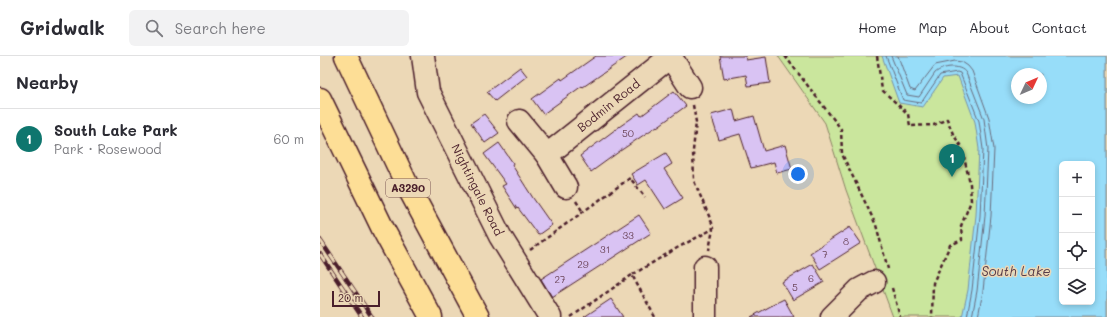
<!DOCTYPE html>
<html lang="en">
<head>
<meta charset="utf-8">
<style>
  body { margin:0; font-family:Mali,sans-serif; background:#f2f2f3; color:#2b2b33 }
  .controls { position:absolute; right:12px; bottom:12px; display:grid; overflow:hidden; border-radius:6px; box-shadow:0 2px 6px #0003 }
  .controls button { width:36px; height:36px; display:grid; place-items:center; padding:0; border:0; border-bottom:1px solid #e1e1e2; background:#fff; color:#2b2b33; font:20px sans-serif }
  .compass { position:absolute; left:691px; top:12px; width:36px; height:36px; border-radius:50%; background:#fff; box-shadow:0 2px 6px #0003; rotate:46deg }
  .scale { position:absolute; left:12px; bottom:10px; width:48px; box-sizing:border-box; padding-left:4px; border:2px solid #4a1f2b; border-top:0; font-size:11px; line-height:14px; white-space:nowrap; color:#4a1f2b; -webkit-text-stroke:3px #ecd8b6; paint-order:stroke }
  .you { position:absolute; left:478px; top:118px; width:14px; height:14px; margin:-10px; border:3px solid #fff; border-radius:50%; background:#1a73e8; box-shadow:0 0 0 6px #1a73e833 }
  .badge { display:grid; place-items:center; width:26px; height:26px; border-radius:50%; background:#0f766e; color:#fff; font-size:13px; font-weight:700 }
  .pin { position:absolute; translate:-50% -33px; filter:drop-shadow(0 1px 2px #0008) }
  .pin::after { content:''; position:absolute; top:21px; width:14px; height:12px; background:inherit; clip-path:polygon(0 0,100% 0,50% 100%) }
  .list { margin:0; padding:0; list-style:none }
  h2 { display:flex; justify-content:space-between; align-items:center; height:52px; margin:0; padding:0 16px; font-size:17px }
  h2 small { font-size:13px; font-weight:400; color:#7c7c81 }
  .list li { display:grid; grid-template-columns:26px 1fr auto; gap:12px; align-items:center; box-sizing:border-box; height:60px; padding:0 16px; border-top:1px solid #e1e1e2 }
  .list b { display:block; font-size:15px; white-space:nowrap }
  .list p { margin:0; font-size:13px; white-space:nowrap; color:#7c7c81 }
  .list em { font-size:13px; font-style:normal; color:#7c7c81 }
  .icon { flex:none; width:22px; height:22px; fill:none; stroke:currentColor; stroke-width:2; stroke-linecap:round; stroke-linejoin:round }
  .map { position:relative; flex:none; width:787px; height:261px; overflow:hidden }
  header { display:flex; align-items:center; gap:24px; box-sizing:border-box; height:56px; padding:0 20px; background:#fff; border-bottom:1px solid #e1e1e2 }
  header strong { font-size:19px }
  nav { display:flex; gap:22px; margin-inline-start:auto; font-size:14px }
  .search { width:280px; height:36px; background:#f2f2f3; display:flex; align-items:center; gap:10px; box-sizing:border-box; padding:0 14px; border-radius:6px; color:#7c7c81; font-size:15px }
  main { display:flex }
  aside { flex:1; background:#fff }
  .map>svg:first-child { display:block }
  .green { fill:#cae69d; stroke:#8a8264; fill-rule:evenodd }
  .water { fill:#97ddf9; stroke:#7891a7; fill-rule:evenodd }
  .lines { fill:none; stroke-linecap:round; stroke-linejoin:round }
  .shore { stroke:#696b7d; stroke-width:1 }
  .building { fill:#d9c3f3; stroke:#4a1f2b }
  .minor-casing { stroke:#4a1f2b; stroke-width:25 }
  .major-casing { stroke:#4a1f2b; stroke-width:25 }
  .path { stroke:#4a1f2b; stroke-width:2.5; stroke-dasharray:4 3; stroke-linecap:butt }
  .minor { stroke:#ecd8b6; stroke-width:22 }
  .major { stroke:#fdde96; stroke-width:22 }
  .rail-casing { stroke:#4a1f2b; stroke-width:4.5 }
  .rail { stroke:#ecd8b6; stroke-width:3; stroke-dasharray:9; stroke-linecap:butt }
  .labels { text-anchor:middle; stroke-width:3; stroke-linejoin:round; paint-order:stroke }
  .number-label { font-size:10px; fill:#6e485d }
  .shield { fill:#ecd8b6; stroke:#7b5655; stroke-width:1 }
  .shield-label { font-size:11px; font-weight:bold; fill:#4a1f2b }
  .street-label { font-size:12px; fill:#4a1f2b; stroke:#ecd8b6 }
  .water-label { font-size:13px; font-style:italic; fill:#563c4a; stroke:#ecd8b6 }
</style>
</head>
<body>
<header>
<strong>Gridwalk</strong>
<div class="search"><svg class="icon" aria-label="search" viewBox="0 0 24 24"><circle cx="10" cy="10" r="6"/><path d="M15 15l6 6"/></svg>Search here</div>
<nav><a>Home</a><a>Map</a><a>About</a><a>Contact</a></nav>
</header>
<main>
<aside>
<h2>Nearby<small></small></h2>
<ul class="list">
<li><span class="badge">1</span><div><b>South Lake Park</b><p>Park · Rosewood</p></div><em>60 m</em></li>
</ul>
</aside>
<div class="map">
<svg width="787" height="261" viewBox="0 0 787 261">
  <rect width="100%" height="100%" fill="#ecd8b6"/>
  <filter id="ink" filterUnits="userSpaceOnUse"><feTurbulence type="fractalNoise" baseFrequency=".025" numOctaves="2"/><feDisplacementMap in="SourceGraphic" scale="8" xChannelSelector="R" yChannelSelector="G"/><feConvolveMatrix kernelMatrix="1 2 1 2 8 2 1 2 1" color-interpolation-filters="sRGB"/></filter>
  <g filter="url(#ink)">
    <path class="green" d="M 458,0 L 787,0 L 787,261 L 573,261 L 526,134 L 505,67 ZM 697,18 L 721,18 L 721,42 L 697,42 ZM 742,108 L 772,108 L 772,246 L 742,246 Z"/>
    <path class="water" d="M 562,0 L 787,0 L 787,261 L 642,261 L 648,234 L 656,159 L 659,93 L 655,66 L 638,20 L 623,22 L 603,51 L 579,47 ZM 697,18 L 721,18 L 721,42 L 697,42 ZM 742,108 L 772,108 L 772,246 L 742,246 Z"/>
    <g class="lines">
      <g class="shore">
        <path d="M 566,0 L 583,44 L 601,47 L 620,19 L 637,16 L 640,17 L 659,65 L 663,93 L 660,160 L 652,234 L 647,261"/>
        <path d="M 571,0 L 587,39 L 599,41 L 615,17 C 623,10 640,8 646,17 L 664,63 L 668,93 L 665,160 L 657,235 L 652,261"/>
        <path d="M 578,0 L 590,33 L 595,35 L 615,9 L 635,5 L 642,6 L 648,10 L 652,15 L 669,62 L 674,93 L 671,160 L 663,235 L 658,261"/>
      </g>
    </g>
    <g class="building">
      <path d="M 276,0 L 308,0 L 263,31 L 262,30 L 223,58 L 212,43 L 241,22 L 242,24 Z"/>
      <path d="M 400,0 L 425,0 L 426,4 L 446,1 L 450,27 L 428,30 L 426,19 L 404,23 Z"/>
      <path d="M 200,11 L 207,20 L 175,45 L 167,36 Z"/>
      <path d="M 354,35 L 366,50 L 337,71 L 337,70 L 300,95 L 271,116 L 260,100 L 296,73 L 319,57 L 321,60 Z"/>
      <path d="M 413,53 L 416,65 L 434,60 L 444,95 L 465,89 L 472,113 L 457,117 L 454,106 L 431,112 L 420,78 L 399,84 L 391,59 Z"/>
      <path d="M 164,58 L 179,77 L 165,87 L 151,67 Z"/>
      <path d="M 179,87 L 193,107 L 192,109 L 213,142 L 232,169 L 218,179 L 198,152 L 197,153 L 182,130 L 186,128 L 164,98 Z"/>
      <path d="M 346,97 L 352,108 L 344,113 L 363,142 L 345,153 L 326,124 L 318,129 L 311,118 Z"/>
      <path d="M 319,159 L 331,177 L 232,241 L 221,223 Z"/>
      <path d="M 530,171 L 541,187 L 500,213 L 490,197 Z"/>
      <path d="M 493,208 L 504,226 L 473,244 L 462,226 Z"/>
      <path d="M 291,243 L 303,261 L 264,261 Z"/>
      <path d="M 464,243 L 474,261 L 431,261 L 458,246 Z"/>
    </g>
    <g class="lines">
      <defs>
        <g id="minor">
          <path id="s1" d="M 103,0 L 108,36 L 180,180 L 230,261"/>
          <path d="M 350,0 L 370,31"/>
          <path id="s2" d="M 199,65 L 227,99 L 350,1"/>
          <path d="M 227,99 L 246,131"/>
          <path d="M 385,261 L 385,211"/>
          <path d="M 512,261 L 539,234 L 554,226"/>
        </g>
        <g id="major">
          <path d="M 26,0 L 87,129 L 158,261"/>
          <path d="M 0,43 L 64,175 L 111,261"/>
        </g>
      </defs>
      <use href="#minor" class="minor-casing"/>
      <use href="#major" class="major-casing"/>
      <g class="path">
        <path d="M 465,0 L 521,73 L 522,98 L 556,169 L 568,213"/>
        <path d="M 557,0 L 562,34 L 588,58 L 590,70 L 614,69 L 627,63 L 633,78 L 642,92 L 650,128 L 651,145 L 641,170 L 642,184 L 630,189 L 613,227 L 612,261"/>
        <path d="M 373,49 L 376,66 L 373,95 L 374,125 L 392,167 L 393,173 L 389,194"/>
        <path d="M 256,145 L 263,156"/>
        <path d="M 210,194 L 310,122 L 325,141"/>
        <path d="M 572,232 L 580,261"/>
        <path d="M 251,261 L 312,219"/>
        <path d="M 335,261 L 312,219 L 357,192 L 393,173"/>
      </g>
      <use href="#minor" class="minor"/>
      <use href="#major" class="major"/>
      <defs>
        <g id="rail">
          <path d="M 0,184 L 52,261"/>
          <path d="M 0,198 L 42,261"/>
        </g>
      </defs>
      <use href="#rail" class="rail-casing"/>
      <use href="#rail" class="rail"/>
    </g>
  </g>
  <g class="labels">
    <g class="number-label">
      <text x="308" y="81">50</text>
      <text x="308" y="183">33</text>
      <text x="526" y="189">8</text>
      <text x="285" y="197">31</text>
      <text x="505" y="202">7</text>
      <text x="263" y="212">29</text>
      <text x="491" y="226">6</text>
      <text x="240" y="227">27</text>
      <text x="475" y="235">5</text>
    </g>
    <rect class="shield" x="66" y="123" width="44" height="18" rx="3"/>
    <g class="shield-label">
      <text x="88" y="136">A3290</text>
    </g>
    <g class="street-label">
      <text dy="4" stroke="none"><textPath href="#s2" startOffset="123">Bodmin Road</textPath></text>
      <text dy="4" stroke="none"><textPath href="#s1" startOffset="146">Nightingale Road</textPath></text>
    </g>
    <g class="water-label">
      <text x="696" y="220">South Lake</text>
    </g>
  </g>
</svg>
<div class="controls">
<button>+</button>
<button>−</button>
<button><svg class="icon" aria-label="locate" viewBox="0 0 24 24"><circle cx="12" cy="12" r="6"/><path d="M12 2v4M12 18v4M2 12h4M18 12h4"/></svg></button>
<button><svg class="icon" aria-label="layers" viewBox="0 0 24 24"><path d="M12 4l9 5-9 5-9-5zM3 14l9 5 9-5"/></svg></button>
</div>
<svg class="compass" viewBox="-18 -18 36 36"><path d="M0-13l5 13h-10z" fill="#e53935"/><path d="M0 13l5-13h-10z" fill="#7c7c81"/></svg>
<div class="scale">20 m</div>
<div class="you"></div>
<div class="pin badge" style="left:632px;top:121px">1</div>
</div>
</main>
</body>
</html>
